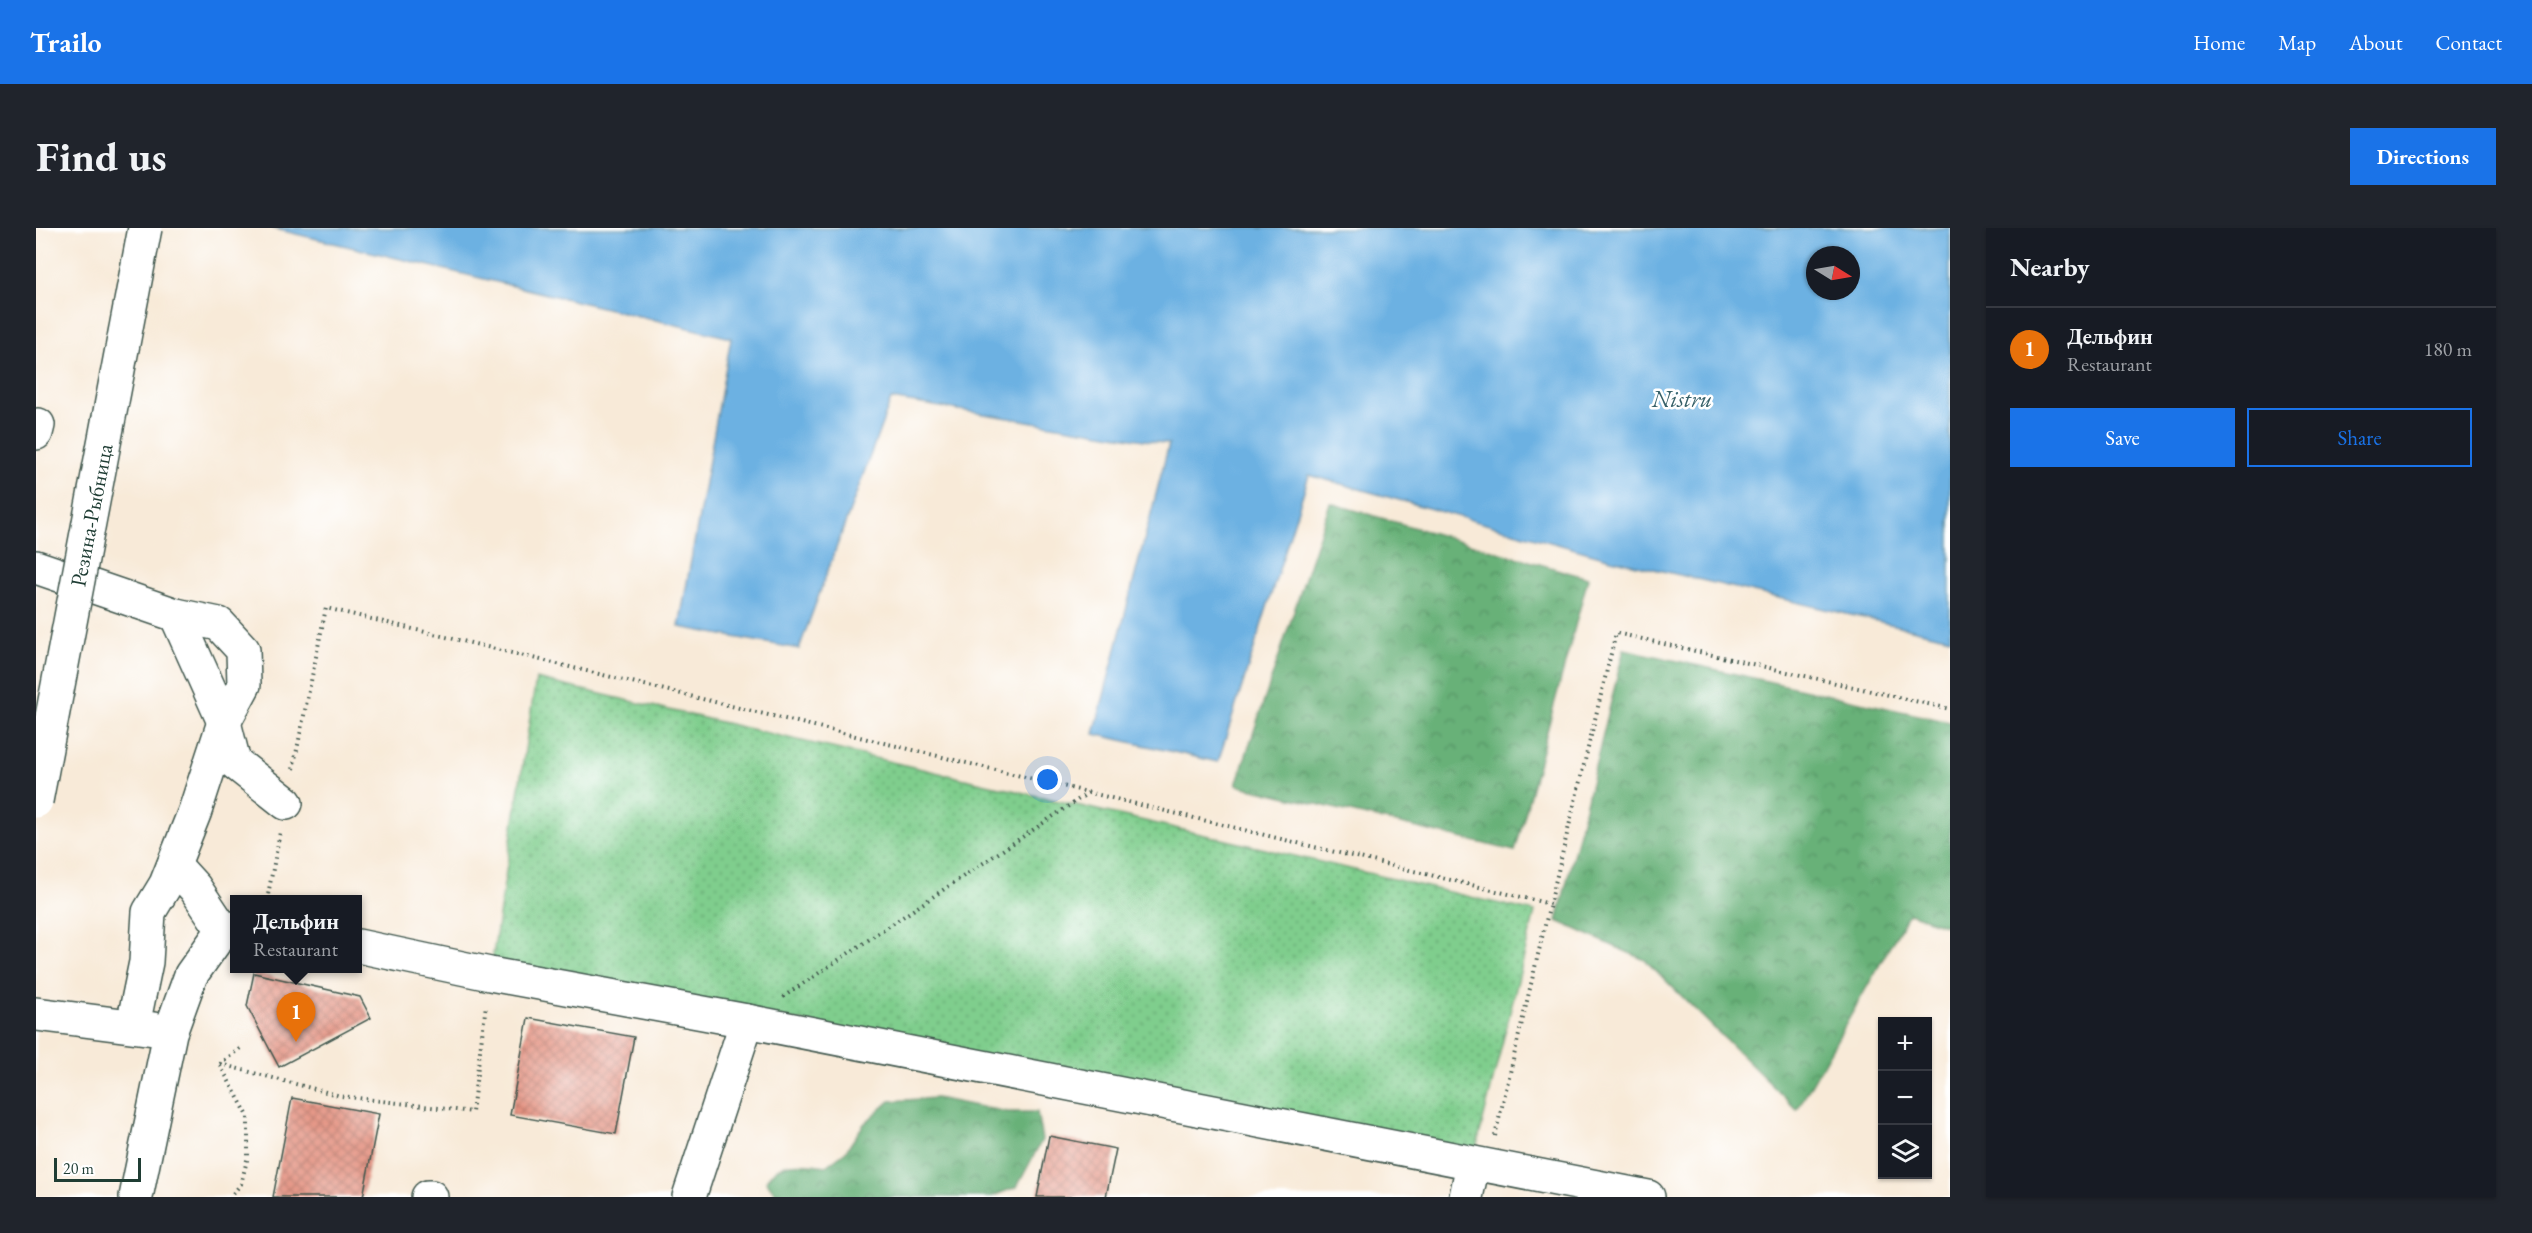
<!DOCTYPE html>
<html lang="en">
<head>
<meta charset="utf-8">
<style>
  body { margin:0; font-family:"EB Garamond",serif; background:#20242c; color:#f1f3f6 }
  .controls { position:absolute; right:18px; bottom:18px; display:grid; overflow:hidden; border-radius:0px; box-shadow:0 2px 4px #0004 }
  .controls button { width:54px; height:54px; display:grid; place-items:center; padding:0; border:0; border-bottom:2px solid #363941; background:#171b24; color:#f1f3f6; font:30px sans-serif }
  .compass { position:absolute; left:1770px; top:18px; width:54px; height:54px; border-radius:50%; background:#171b24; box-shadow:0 2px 4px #0004; rotate:101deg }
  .scale { position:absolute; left:18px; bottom:15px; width:87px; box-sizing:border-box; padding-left:6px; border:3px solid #1f3d34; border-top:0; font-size:16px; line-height:21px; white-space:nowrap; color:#1f3d34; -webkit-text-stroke:4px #fff; paint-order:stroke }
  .you { position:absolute; left:1012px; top:552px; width:21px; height:21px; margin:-15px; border:4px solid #fff; border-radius:50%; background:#1a73e8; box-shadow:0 0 0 9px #1a73e833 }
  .badge { display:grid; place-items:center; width:39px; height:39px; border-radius:50%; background:#1a73e8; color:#fff; font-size:20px; font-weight:700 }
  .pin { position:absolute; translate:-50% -50px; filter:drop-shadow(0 2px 3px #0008) }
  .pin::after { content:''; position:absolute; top:32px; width:21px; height:18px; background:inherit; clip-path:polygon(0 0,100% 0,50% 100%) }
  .popup { position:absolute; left:194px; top:667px; width:132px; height:78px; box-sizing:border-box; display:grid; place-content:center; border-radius:0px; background:#171b24; filter:drop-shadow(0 2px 4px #0005); font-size:20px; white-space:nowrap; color:#9ea1a6 }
  .popup b { font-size:22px; color:#f1f3f6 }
  .popup::after { content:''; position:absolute; left:50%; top:100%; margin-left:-12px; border:12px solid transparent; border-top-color:#171b24 }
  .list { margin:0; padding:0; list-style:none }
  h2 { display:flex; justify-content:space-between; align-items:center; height:78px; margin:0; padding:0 24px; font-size:26px }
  h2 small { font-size:20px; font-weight:400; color:#9ea1a6 }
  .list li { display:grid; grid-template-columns:39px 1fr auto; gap:18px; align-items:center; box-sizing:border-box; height:84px; padding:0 24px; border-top:2px solid #363941 }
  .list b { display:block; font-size:22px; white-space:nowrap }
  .list p { margin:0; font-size:20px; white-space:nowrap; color:#9ea1a6 }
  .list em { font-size:20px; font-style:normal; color:#9ea1a6 }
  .actions { display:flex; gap:12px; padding:18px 24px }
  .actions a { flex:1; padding:14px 0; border:2px solid #1a73e8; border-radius:0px; text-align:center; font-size:21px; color:#1a73e8 }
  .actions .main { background:#1a73e8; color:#fff }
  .icon { flex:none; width:33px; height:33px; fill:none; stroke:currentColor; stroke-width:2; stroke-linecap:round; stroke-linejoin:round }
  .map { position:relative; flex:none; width:1914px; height:969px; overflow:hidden; border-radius:0px }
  header { display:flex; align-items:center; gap:36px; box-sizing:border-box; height:84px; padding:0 30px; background:#1a73e8; color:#fff }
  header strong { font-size:28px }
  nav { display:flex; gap:33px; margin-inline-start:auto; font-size:21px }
  .intro { display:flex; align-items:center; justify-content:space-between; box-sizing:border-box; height:144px; padding:0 36px }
  h1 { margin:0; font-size:42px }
  .button { padding:15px 27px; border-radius:0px; background:#1a73e8; color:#fff; font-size:21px; font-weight:700 }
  main { display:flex; gap:36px; padding:0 36px }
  aside { flex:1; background:#171b24; border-radius:0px; box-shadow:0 2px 4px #0004 }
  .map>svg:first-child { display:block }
  .forest { fill:url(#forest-crowns); stroke:#437756; stroke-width:1.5 }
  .park { fill:url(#park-dots); stroke:#4f8660; stroke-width:1.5 }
  .water { fill:#6cb1e2; stroke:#46778b; stroke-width:1.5; fill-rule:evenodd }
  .building { fill:url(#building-cross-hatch) }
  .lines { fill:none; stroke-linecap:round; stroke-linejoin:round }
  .minor-casing { stroke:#40574d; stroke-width:36 }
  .path { stroke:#40574d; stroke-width:4; stroke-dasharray:1.5 4.5; stroke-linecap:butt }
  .minor { stroke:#fff; stroke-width:33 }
  .major-bridge-casing { stroke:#40574d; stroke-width:36; stroke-linecap:butt }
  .major-bridge { stroke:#fff; stroke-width:33 }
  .labels { text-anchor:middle; stroke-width:5; stroke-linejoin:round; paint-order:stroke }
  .street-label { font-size:22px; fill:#1f3d34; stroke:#fff }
  .water-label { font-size:24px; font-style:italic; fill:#366068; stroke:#fff }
</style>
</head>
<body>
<header>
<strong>Trailo</strong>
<nav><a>Home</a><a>Map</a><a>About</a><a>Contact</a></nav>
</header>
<div class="intro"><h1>Find us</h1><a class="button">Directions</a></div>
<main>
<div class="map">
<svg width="1914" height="969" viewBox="0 0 1914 969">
  <defs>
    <pattern id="forest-crowns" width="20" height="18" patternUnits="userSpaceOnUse" patternTransform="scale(1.5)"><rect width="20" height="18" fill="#67b178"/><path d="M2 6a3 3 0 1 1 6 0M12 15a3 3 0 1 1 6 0" fill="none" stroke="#549163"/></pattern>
    <pattern id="park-dots" width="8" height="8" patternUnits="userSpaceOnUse" patternTransform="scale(1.5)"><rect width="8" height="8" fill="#7fce8d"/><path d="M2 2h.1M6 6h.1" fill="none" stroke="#67a874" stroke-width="1.8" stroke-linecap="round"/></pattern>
    <pattern id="building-cross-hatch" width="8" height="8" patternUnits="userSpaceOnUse" patternTransform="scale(1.5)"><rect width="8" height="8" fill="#e49180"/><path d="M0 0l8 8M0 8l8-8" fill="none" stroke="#b8786a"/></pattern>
  </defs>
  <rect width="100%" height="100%" fill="#fff"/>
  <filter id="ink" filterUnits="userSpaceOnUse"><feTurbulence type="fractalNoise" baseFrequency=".0167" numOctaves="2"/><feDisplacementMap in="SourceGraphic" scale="12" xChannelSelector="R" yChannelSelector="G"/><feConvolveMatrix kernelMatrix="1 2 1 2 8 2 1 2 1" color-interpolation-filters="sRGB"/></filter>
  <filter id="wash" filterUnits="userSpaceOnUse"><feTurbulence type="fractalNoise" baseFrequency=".008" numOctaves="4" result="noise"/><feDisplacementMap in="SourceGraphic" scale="24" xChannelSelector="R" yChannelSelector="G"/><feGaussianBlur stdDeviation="1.35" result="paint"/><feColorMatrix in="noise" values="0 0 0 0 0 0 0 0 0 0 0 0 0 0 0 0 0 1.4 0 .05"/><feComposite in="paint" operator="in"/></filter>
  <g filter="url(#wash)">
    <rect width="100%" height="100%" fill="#f8ead8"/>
    <g class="forest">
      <path d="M 1294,275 L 1552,350 L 1479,623 L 1200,557 Z"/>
      <path d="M 1588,421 L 1914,494 L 1914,699 L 1873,685 L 1761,882 L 1609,732 L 1521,693 Z"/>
      <path d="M 900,870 L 971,884 L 1001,884 L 1006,912 L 981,959 L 954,969 L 742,969 L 730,953 C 743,930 767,935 790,938 L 810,923 L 828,896 L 854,873 Z"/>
    </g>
    <path class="park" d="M 500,451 L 1499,684 L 1439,925 L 456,733 Z"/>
    <path class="water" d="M 235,0 L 1914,0 L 1914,410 L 1575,331 L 1273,247 L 1182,534 L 1058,506 L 1133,216 L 855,171 L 763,421 L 643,399 L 695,110 ZM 1779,27 L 1815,27 L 1815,63 L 1779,63 Z"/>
    <g id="blocks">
      <g class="building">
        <path d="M 218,745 L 324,769 L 335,790 L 243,839 L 211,778 Z"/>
        <path d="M 492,790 L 598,809 L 580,906 L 474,887 Z"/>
        <path d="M 256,870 L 343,886 L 327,969 L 237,969 Z"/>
        <path d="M 1013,908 L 1080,921 L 1070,969 L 1001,969 Z"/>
      </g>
    </g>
  </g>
  <g filter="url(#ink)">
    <use href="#blocks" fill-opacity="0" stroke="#40574d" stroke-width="1.5"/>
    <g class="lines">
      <defs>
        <g id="minor">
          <path d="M 0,205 L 2,197"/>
          <path d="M 0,339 L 140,387 L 183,396 L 207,422 L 208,457 L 188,494 L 159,583 L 130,656 L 113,684 L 110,734 L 97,797"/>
          <path d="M 140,387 L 188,494 L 198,534 L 250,575"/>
          <path d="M 138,637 L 159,660 L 187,702"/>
          <path d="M 322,718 L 454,746 L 711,793 L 1612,969"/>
          <path d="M 0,786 L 118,801"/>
          <path d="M 100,969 L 134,805 L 155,747 L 187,702 L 198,700"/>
          <path d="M 392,969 L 395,969"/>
          <path d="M 653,969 L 711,793"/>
          <path d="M 1430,969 L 1437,936"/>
        </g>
      </defs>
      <use href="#minor" class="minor-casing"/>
      <g class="path">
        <path d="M 257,541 L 290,380 L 1514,676 L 1580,405 L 1914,481"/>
        <path d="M 231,672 L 244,604"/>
        <path d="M 747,769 L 1052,565"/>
        <path d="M 184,836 L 305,868 L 436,884 L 450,777"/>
        <path d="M 184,836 L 207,818"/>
        <path d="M 184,837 L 212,888 L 212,928 L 205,956 L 194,969"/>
        <path d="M 1459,908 L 1514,676"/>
      </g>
      <use href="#minor" class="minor"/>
      <defs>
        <path id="major-bridge" d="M 0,573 L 109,0"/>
      </defs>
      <use href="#major-bridge" class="major-bridge-casing"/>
      <use href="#major-bridge" class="major-bridge"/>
    </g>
  </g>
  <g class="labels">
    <g class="street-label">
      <text transform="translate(55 287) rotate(-79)" y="8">Резина-Рыбница</text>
    </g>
    <g class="water-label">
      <text x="1646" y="179">Nistru</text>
    </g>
  </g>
</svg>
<div class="controls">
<button>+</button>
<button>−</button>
<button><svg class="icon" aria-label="layers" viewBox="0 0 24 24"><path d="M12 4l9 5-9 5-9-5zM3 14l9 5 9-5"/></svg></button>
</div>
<svg class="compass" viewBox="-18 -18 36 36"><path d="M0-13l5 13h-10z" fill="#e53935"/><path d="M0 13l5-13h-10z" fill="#9ea1a6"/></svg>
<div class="scale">20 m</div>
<div class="you"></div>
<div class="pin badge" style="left:260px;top:814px;background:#e8710a">1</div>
<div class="popup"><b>Дельфин</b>Restaurant</div>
</div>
<aside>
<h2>Nearby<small></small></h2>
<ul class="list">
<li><span class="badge" style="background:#e8710a">1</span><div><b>Дельфин</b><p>Restaurant</p></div><em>180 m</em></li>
</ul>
<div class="actions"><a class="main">Save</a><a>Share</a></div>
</aside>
</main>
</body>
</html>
